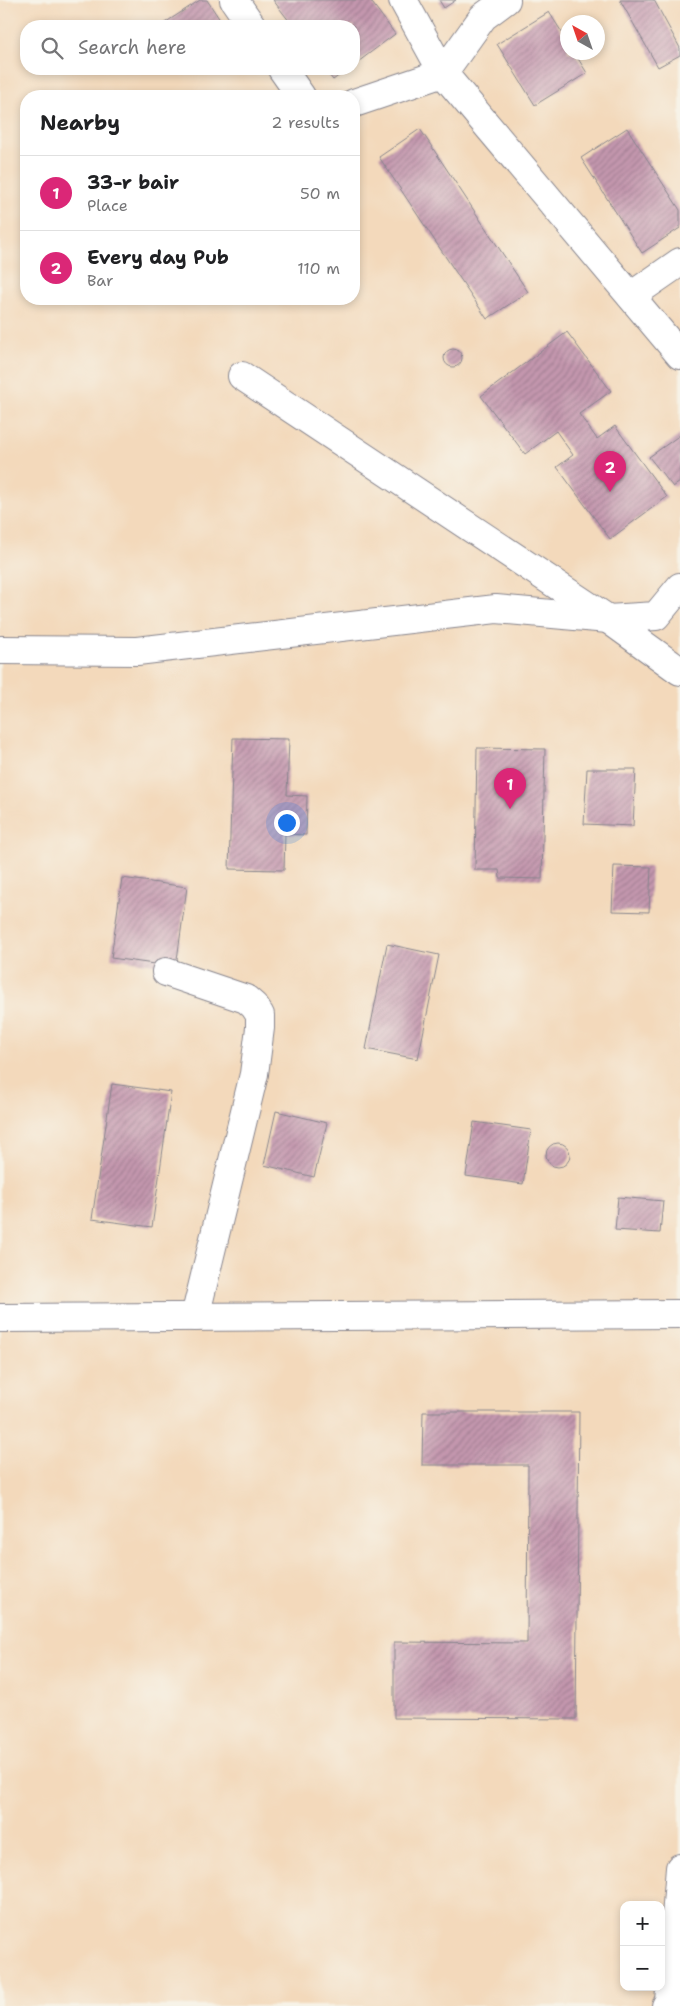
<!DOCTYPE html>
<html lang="en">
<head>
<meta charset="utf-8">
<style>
  body { margin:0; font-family:"Shantell Sans",sans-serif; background:#f2f2f2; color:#202124 }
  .controls { position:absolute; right:15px; bottom:15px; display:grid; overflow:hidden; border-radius:10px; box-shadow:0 2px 8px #0003 }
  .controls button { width:45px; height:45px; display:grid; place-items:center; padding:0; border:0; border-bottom:1px solid #e0e0e0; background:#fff; color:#202124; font:25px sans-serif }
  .compass { position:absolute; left:560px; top:15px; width:45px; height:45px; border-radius:50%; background:#fff; box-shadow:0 2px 8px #0003; rotate:320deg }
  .you { position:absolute; left:286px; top:822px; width:18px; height:18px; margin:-12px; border:4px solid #fff; border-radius:50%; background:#1a73e8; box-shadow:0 0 0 8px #1a73e833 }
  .badge { display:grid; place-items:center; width:32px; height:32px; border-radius:50%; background:#db2777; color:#fff; font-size:16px; font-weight:700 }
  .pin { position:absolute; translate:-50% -41px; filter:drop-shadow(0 1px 2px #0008) }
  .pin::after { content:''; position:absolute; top:26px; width:18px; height:15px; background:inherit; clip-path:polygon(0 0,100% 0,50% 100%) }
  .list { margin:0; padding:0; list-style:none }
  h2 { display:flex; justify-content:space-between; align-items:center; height:65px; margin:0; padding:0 20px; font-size:21px }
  h2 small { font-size:16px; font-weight:400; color:#757577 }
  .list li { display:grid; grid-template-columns:32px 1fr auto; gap:15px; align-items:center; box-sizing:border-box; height:75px; padding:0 20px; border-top:1px solid #e0e0e0 }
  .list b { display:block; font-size:19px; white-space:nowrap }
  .list p { margin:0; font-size:16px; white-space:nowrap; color:#757577 }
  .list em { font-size:16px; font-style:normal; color:#757577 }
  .icon { flex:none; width:28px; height:28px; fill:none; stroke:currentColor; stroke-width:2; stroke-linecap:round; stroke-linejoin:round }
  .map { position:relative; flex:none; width:680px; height:2006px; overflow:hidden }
  .search { position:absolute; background:#fff; box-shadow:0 2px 8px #0003; left:20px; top:20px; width:340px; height:55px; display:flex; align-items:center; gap:12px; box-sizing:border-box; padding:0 18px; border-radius:20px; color:#757577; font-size:19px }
  .panel { position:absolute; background:#fff; box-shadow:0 2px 8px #0003; left:20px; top:90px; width:340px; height:215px; border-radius:20px }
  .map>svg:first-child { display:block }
  .building { fill:url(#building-hatch) }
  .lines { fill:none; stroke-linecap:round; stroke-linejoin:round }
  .minor-casing { stroke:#87848c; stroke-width:30 }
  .minor { stroke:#fff; stroke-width:28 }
</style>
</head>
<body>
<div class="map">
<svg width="680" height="2006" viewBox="0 0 680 2006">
  <defs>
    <pattern id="building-hatch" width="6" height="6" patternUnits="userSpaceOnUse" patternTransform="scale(1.25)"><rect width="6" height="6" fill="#c497ae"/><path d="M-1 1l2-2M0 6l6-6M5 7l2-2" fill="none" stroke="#9e7c91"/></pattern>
  </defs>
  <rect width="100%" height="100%" fill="#f7f3e8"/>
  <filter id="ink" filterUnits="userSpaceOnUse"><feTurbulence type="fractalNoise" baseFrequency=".02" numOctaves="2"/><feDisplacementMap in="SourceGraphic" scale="10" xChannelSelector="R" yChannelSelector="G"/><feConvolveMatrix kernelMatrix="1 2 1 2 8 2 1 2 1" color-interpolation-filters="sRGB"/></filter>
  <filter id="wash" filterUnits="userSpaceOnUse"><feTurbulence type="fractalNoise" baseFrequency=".0096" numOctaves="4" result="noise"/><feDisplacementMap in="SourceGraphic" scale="20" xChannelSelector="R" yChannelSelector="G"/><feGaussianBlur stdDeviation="1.12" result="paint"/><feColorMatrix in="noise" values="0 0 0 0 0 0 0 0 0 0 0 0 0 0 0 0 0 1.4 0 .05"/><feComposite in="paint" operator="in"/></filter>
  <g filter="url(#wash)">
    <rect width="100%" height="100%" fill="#f3d9bb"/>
    <g id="blocks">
      <g class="building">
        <path d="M 200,0 L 207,0 L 224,26 L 160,26 Z"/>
        <path d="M 273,0 L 370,0 L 395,34 L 354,65 L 354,26 L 293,26 Z"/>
        <path d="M 439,0 L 456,0 L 444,8 Z"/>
        <path d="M 620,0 L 654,0 L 680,48 L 680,55 L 658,67 Z"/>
        <path d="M 549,12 L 568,42 L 568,52 L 574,52 L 587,73 L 535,105 L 497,44 Z"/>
        <path d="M 324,69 L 348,69 L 333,80 Z"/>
        <path d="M 627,128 L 680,210 L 680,228 L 642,253 L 581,158 Z"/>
        <path d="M 420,129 L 528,292 L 487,319 L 379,157 Z"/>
        <path d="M 567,332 L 611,391 L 579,414 L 597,439 L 615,426 L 667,497 L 610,539 L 557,467 L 573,455 L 556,431 L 525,454 L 481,396 Z"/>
        <circle cx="453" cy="358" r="9"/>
        <path d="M 680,435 L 680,482 L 673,487 L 649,457 Z"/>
        <path d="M 233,738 L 289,739 L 287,795 L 307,796 L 306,835 L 285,834 L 284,870 L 229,869 Z"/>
        <path d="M 477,748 L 545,749 L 542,879 L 500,878 L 499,870 L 475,870 Z"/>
        <path d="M 587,769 L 636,769 L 633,826 L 584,824 Z"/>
        <path d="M 614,866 L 651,867 L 649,912 L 612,911 Z"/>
        <path d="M 122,878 L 187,887 L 176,967 L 111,958 Z"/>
        <path d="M 387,944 L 439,955 L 418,1059 L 366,1049 Z"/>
        <path d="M 112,1084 L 171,1092 L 152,1227 L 92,1219 Z"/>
        <path d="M 276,1111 L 327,1123 L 314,1177 L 264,1165 Z"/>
        <path d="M 474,1122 L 531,1130 L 523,1184 L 466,1176 Z"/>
        <circle cx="558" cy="1155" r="12"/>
        <path d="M 618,1197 L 663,1201 L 660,1233 L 615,1230 Z"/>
        <path d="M 423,1412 L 579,1412 L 576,1719 L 394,1718 L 394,1642 L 527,1643 L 528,1465 L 422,1465 Z"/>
      </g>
    </g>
  </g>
  <g filter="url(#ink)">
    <use href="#blocks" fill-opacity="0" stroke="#87848c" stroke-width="1"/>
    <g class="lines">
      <defs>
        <g id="minor">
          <path d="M 234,0 L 252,26"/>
          <path d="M 403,0 L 443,73 L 483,17 L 506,0"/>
          <path d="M 282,69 L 301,96"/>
          <path d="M 354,103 L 443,73 L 680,355"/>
          <path d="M 631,296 L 680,262"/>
          <path d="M 242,376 L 608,619 L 680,671"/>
          <path d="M 0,650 L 137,651 L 496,609 L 608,619 L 656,616 L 680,587"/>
          <path d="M 166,972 L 246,999 L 254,1006 L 260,1015 L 260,1028 L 254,1074 L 195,1317"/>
          <path d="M 0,1318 L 680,1314"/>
          <path d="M 666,2006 L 669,2001 L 680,1868"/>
        </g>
      </defs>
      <use href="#minor" class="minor-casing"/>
      <use href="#minor" class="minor"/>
    </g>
  </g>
</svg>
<div class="controls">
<button>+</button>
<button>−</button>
</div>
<svg class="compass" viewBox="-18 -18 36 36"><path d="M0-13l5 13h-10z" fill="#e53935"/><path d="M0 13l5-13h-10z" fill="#757577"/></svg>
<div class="you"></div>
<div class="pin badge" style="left:510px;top:809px">1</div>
<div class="pin badge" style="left:610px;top:492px">2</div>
<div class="search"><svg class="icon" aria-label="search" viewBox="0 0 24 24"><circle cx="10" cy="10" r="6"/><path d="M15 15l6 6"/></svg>Search here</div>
<section class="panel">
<h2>Nearby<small>2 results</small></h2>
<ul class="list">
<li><span class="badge">1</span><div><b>33-r bair</b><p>Place</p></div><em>50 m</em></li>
<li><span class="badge">2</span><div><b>Every day Pub</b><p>Bar</p></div><em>110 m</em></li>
</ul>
</section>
</div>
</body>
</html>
